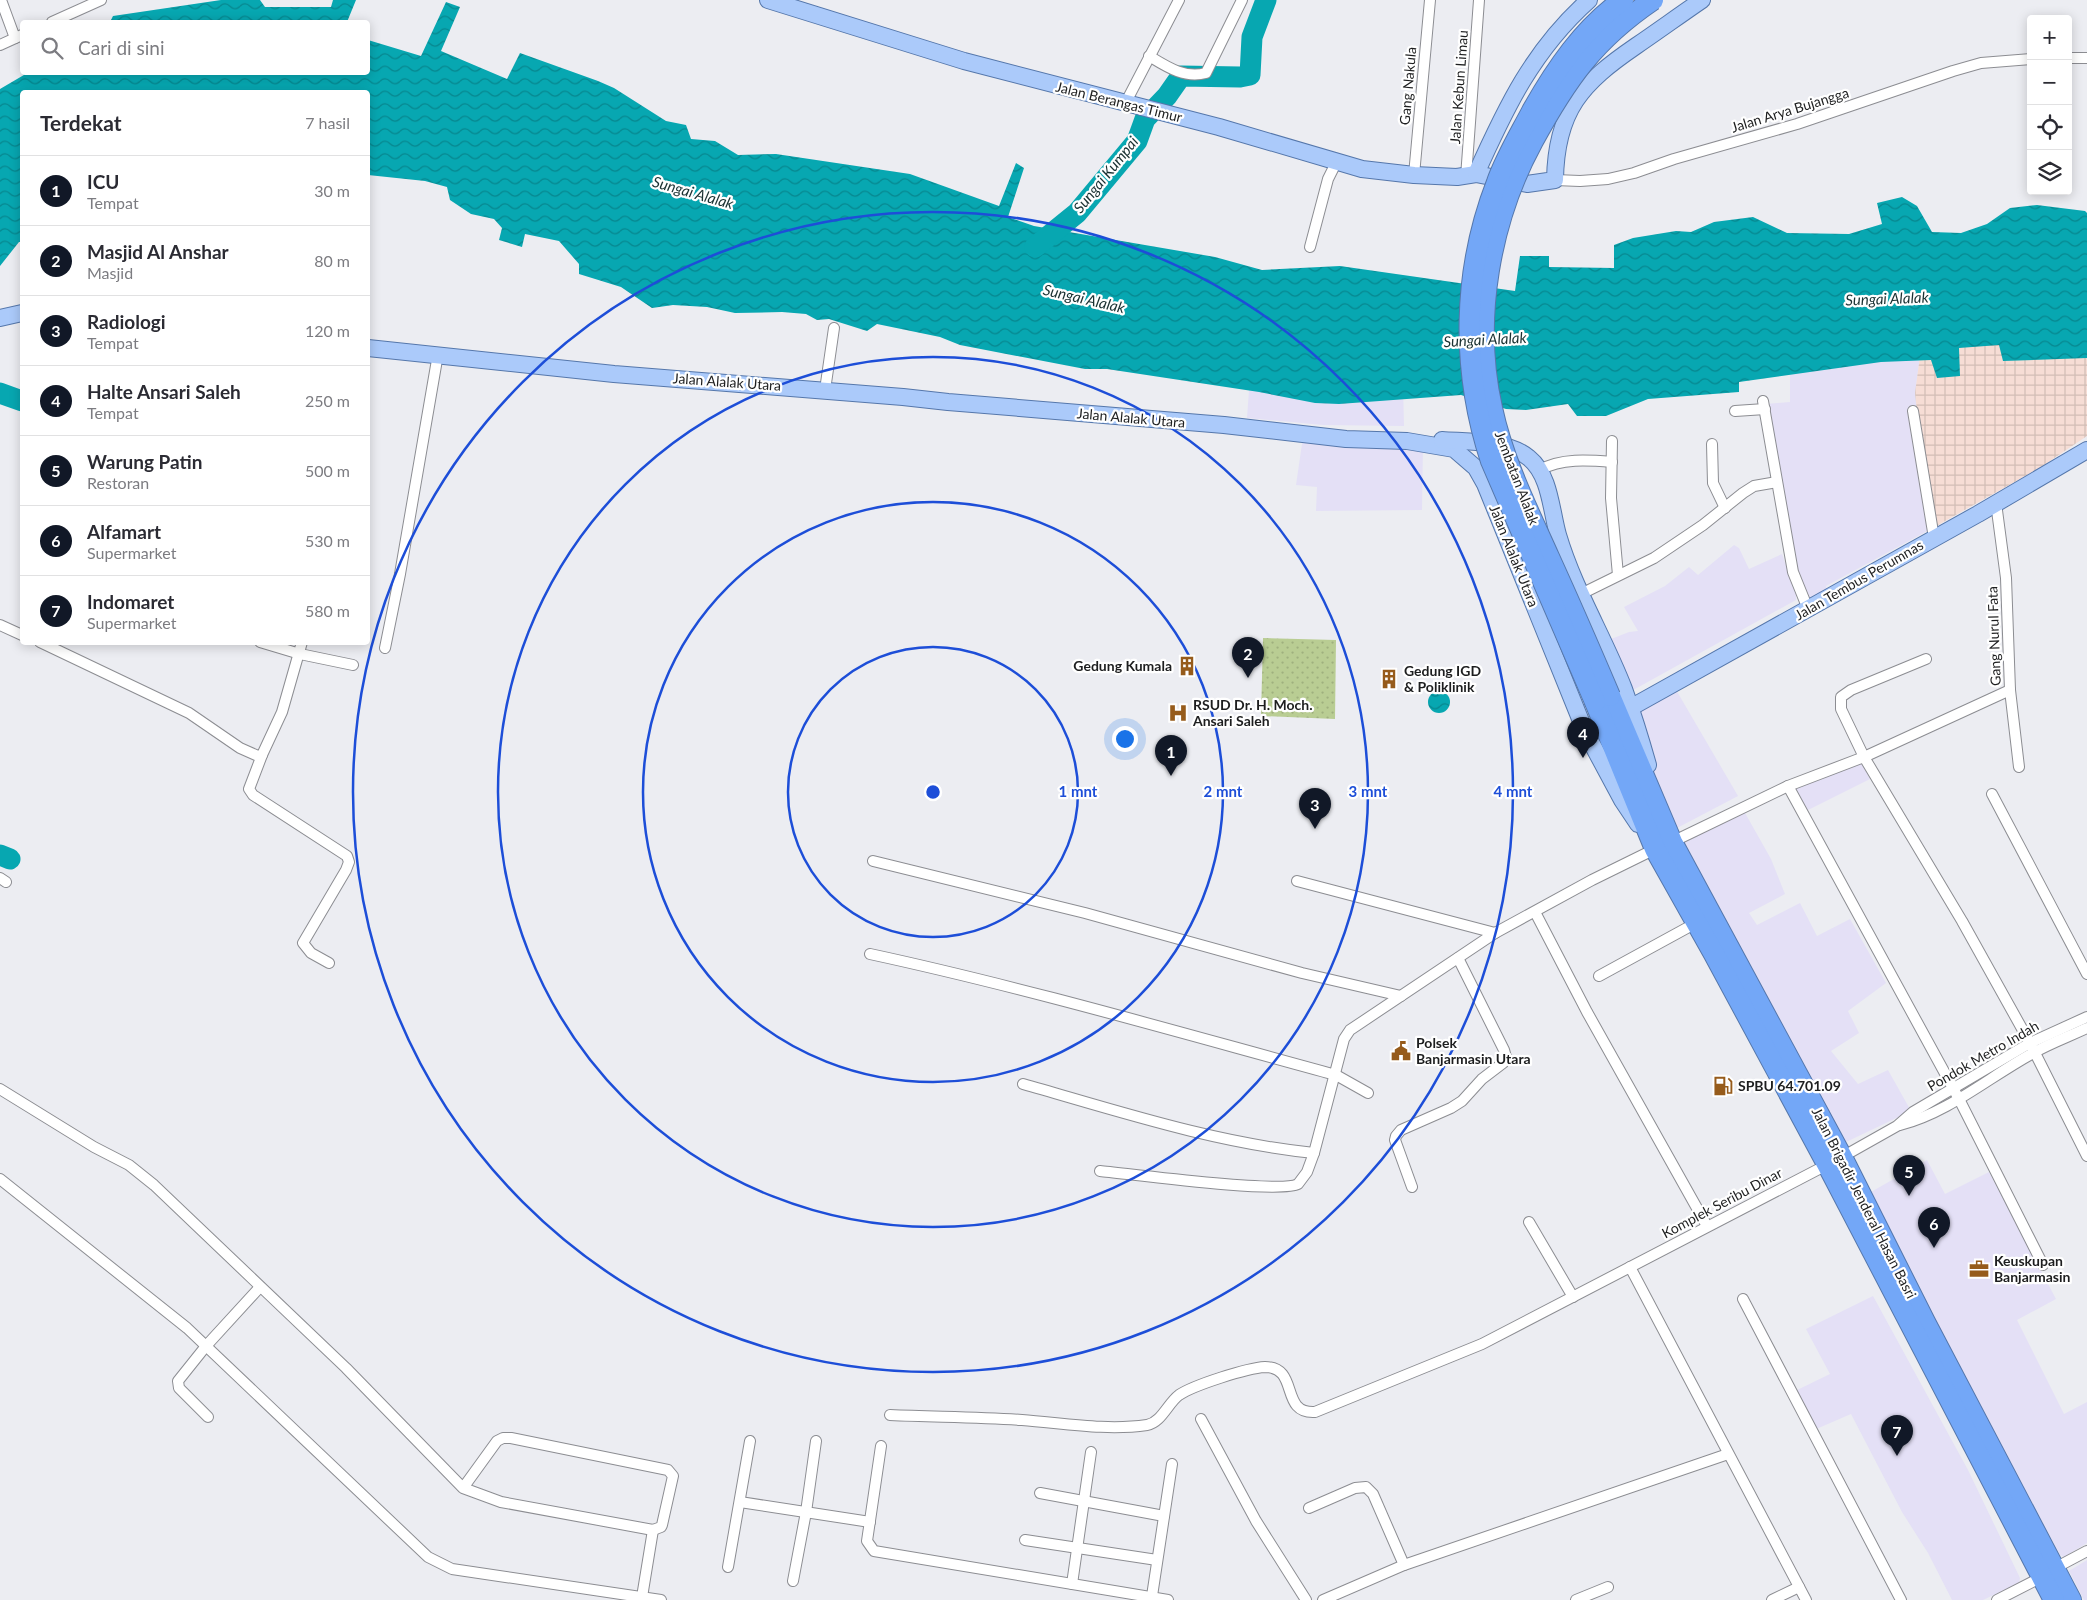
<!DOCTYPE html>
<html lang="id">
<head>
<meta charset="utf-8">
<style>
  body { margin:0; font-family:Lato,sans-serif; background:#f2f2f3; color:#2b2b33 }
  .controls { position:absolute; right:15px; top:15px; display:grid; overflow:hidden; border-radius:5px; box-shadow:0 2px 12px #0003 }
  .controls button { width:45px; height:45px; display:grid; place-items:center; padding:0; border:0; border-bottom:1px solid #e1e1e2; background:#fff; color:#2b2b33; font:25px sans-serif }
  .you { position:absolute; left:1124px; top:738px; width:18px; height:18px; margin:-12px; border:4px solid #fff; border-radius:50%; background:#1a73e8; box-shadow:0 0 0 8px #1a73e833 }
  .badge { display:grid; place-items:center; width:32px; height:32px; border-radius:50%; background:#111827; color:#fff; font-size:16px; font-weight:700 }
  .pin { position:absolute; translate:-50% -41px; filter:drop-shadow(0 1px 2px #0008) }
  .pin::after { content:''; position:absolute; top:26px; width:18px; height:15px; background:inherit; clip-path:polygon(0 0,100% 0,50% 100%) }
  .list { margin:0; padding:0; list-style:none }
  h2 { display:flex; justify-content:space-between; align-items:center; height:65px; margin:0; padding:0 20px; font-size:21px }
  h2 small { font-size:16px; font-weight:400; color:#7c7c81 }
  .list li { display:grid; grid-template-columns:32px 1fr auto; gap:15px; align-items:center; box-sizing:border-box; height:70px; padding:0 20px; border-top:1px solid #e1e1e2 }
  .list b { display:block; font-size:19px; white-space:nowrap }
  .list p { margin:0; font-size:16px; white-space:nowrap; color:#7c7c81 }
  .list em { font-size:16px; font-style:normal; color:#7c7c81 }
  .icon { flex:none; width:28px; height:28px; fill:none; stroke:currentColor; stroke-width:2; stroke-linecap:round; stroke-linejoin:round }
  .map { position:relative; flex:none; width:2087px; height:1600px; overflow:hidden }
  .search { position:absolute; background:#fff; box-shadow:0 2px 12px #0003; left:20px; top:20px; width:350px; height:55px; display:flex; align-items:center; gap:12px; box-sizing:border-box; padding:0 18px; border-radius:5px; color:#7c7c81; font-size:19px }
  .panel { position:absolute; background:#fff; box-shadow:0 2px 12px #0003; left:20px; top:90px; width:350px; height:555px; border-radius:5px }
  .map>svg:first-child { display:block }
  .commercial { fill:#e4e0f6 }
  .industrial { fill:url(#industrial-grid) }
  .grass { fill:url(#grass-dots) }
  .water { fill:url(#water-waves) }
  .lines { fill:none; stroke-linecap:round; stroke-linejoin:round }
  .river { stroke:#07a7b1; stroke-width:21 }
  .street-casing { stroke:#8c8d92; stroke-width:12 }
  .primary-casing { stroke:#5577ab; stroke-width:18 }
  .highway-casing { stroke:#5577ab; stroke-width:22 }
  .street { stroke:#fff; stroke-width:10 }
  .primary { stroke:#abcafa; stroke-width:16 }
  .highway { stroke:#73a7f7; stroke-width:20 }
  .highway-bridge-casing { stroke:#5577ab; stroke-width:22; stroke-linecap:butt }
  .highway-bridge { stroke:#73a7f7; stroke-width:20 }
  .ring { fill:none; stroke:#1d4ed8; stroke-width:2.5 }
  .labels { text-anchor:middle; stroke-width:4.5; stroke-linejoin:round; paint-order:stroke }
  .street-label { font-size:14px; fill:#1d1e1f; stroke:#fff }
  .poi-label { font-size:14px; font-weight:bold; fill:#1d1e1f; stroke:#fff; text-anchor:start }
  .water-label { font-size:15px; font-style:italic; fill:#1a3132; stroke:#fff }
  .centre { fill:#1d4ed8; stroke:#fff; stroke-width:2.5 }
  .ring-label { font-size:15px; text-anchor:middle; font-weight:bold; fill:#1d4ed8; stroke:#fff; stroke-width:4.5; stroke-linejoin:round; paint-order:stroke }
</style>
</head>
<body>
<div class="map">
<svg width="2087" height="1600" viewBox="0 0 2087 1600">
  <defs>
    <pattern id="industrial-grid" width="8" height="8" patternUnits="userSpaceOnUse" patternTransform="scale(1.25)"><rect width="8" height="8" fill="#f6ddd5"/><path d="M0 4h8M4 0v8" fill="none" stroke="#d2bdb6"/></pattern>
    <pattern id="grass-dots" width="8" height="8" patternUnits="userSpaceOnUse" patternTransform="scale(1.25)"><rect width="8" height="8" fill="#b9cd93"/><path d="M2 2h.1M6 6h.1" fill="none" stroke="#9fb07e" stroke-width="1.8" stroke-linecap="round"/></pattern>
    <pattern id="water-waves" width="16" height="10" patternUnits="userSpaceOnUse" patternTransform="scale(1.25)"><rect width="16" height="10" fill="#07a7b1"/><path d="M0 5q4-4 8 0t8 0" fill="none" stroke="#07878f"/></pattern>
  </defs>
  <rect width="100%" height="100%" fill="#ecedf2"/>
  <g class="commercial">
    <path d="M 1920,356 L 1915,393 L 1928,515 L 1931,529 L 1826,586 L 1827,594 L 1811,602 L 1808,596 L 1802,594 L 1766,404 L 1790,402 L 1790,363 Z"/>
    <path d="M 1250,377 L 1403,387 L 1404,426 L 1323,425 L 1247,418 Z"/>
    <path d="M 1303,437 L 1423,445 L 1422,510 L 1316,511 L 1317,487 L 1296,485 Z"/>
    <path d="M 1734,545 L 1739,548 L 1749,569 L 1782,554 L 1796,595 L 1796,600 L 1626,694 L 1601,643 L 1629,632 L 1638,631 L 1624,607 L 1665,586 L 1689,567 L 1698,575 Z"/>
    <path d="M 1672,683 L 1738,796 L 1677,828 L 1668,822 L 1627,710 Z"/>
    <path d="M 1852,756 L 1859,758 L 1870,779 L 1804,812 L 1794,792 L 1793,780 Z"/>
    <path d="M 1740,804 L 1771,859 L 1785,894 L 1749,913 L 1757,925 L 1800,903 L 1817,936 L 1850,919 L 1886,983 L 1848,1011 L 1859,1033 L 1831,1051 L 1858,1084 L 1888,1070 L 1911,1111 L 1844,1143 L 1678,837 Z"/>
    <path d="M 1927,1160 L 1945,1194 L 1989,1172 L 2056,1299 L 2017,1320 L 2064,1414 L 2087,1402 L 2087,1543 L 2064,1557 L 2060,1555 L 1927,1307 L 1871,1192 Z"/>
    <path d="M 1873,1296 L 1968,1470 L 2020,1578 L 2019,1583 L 1983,1600 L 1952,1600 L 1928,1553 L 1902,1512 L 1851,1414 L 1814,1430 L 1795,1391 L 1830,1374 L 1806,1329 Z"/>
    <path d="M 2087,1560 L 2087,1600 L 2084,1600 L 2069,1571 Z"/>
  </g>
  <path class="industrial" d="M 1987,340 L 2087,352 L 2087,436 L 2041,467 L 1931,529 L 1928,515 L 1915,393 L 1920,356 Z"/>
  <path class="grass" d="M 1263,638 L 1336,640 L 1335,719 L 1261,716 Z"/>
  <g class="water">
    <path d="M 221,0 L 260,0 L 265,7 L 331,7 L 333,0 L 356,0 L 347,22 L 110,22 L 113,16 Z"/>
    <path d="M 446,2 L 460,7 L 441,51 L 507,79 L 520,53 L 598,81 L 614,88 L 666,121 L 686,125 L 691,139 L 715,141 L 738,155 L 776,154 L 910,174 L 999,206 L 1016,163 L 1024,168 L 1008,217 L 1034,226 L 1215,257 L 1262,270 L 1340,266 L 1515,291 L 1520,256 L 1549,256 L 1549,267 L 1614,268 L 1614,245 L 1633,238 L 1676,231 L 1691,232 L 1714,222 L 1753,217 L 1787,233 L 1849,234 L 1882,224 L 1877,203 L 1902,197 L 1917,206 L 1932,232 L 1961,233 L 1987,224 L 2010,208 L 2037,205 L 2085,211 L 2087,213 L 2087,358 L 2003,361 L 1999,345 L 1959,348 L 1960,376 L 1937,378 L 1931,360 L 1881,362 L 1739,382 L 1739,392 L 1648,399 L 1606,416 L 1577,416 L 1568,404 L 1526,410 L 1506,409 L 1461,395 L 1339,404 L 1315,403 L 1259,392 L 1107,369 L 1085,369 L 960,345 L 940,337 L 877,324 L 867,331 L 829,319 L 817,320 L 806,314 L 782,312 L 735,313 L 707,307 L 673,305 L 652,308 L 621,287 L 579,274 L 579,264 L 559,241 L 525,234 L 522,247 L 499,240 L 502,228 L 494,219 L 471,214 L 450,200 L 447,187 L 425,181 L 368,175 L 368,92 L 22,92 L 22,242 L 19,242 L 0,266 L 0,89 L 29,72 L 368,72 L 368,40 L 421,56 Z"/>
    <circle cx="1439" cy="702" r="11"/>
  </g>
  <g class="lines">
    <g class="river">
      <path d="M 1035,247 L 1077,213 L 1137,141 L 1145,119 L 1167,96 L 1181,76 L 1240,77 L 1250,75 L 1252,37 L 1266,0"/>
      <path d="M 0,393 L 22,401"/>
      <path d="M 0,855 L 10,859"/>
    </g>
    <defs>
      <g id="street">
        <path d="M 1,0 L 15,38"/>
        <path d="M 52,22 L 101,0"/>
        <path d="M 0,45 L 22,35"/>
        <path d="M 1149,56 C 1167,67 1185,79 1206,73 L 1242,0"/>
        <path d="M 2068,58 L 2087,58"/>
        <path d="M 1126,102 L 1179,0"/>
        <path d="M 1414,175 L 1430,0"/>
        <path d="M 1466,177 L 1479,0"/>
        <path d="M 1555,180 L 1580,181 L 1608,179 L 1634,173 L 1674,159 L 1797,124 L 1953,71 L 1981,63 L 2031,59"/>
        <path d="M 1310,247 L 1328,179 L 1336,163"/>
        <path d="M 825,390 L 834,328"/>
        <path d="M 1763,401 L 1793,572 L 1808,609"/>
        <path d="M 1735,411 L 1765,409"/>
        <path d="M 1913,411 L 1934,538"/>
        <path d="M 1612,441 L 1611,498 L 1618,575"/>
        <path d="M 1712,444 L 1713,483 L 1725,508"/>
        <path d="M 1540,470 C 1561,458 1588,460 1612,462"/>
        <path d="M 1996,503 L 2006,578 L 2010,690 L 2019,767"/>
        <path d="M 1581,594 L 1654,558 L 1703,525 L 1743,493 L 1754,486 L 1777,482"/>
        <path d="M 0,625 L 22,635"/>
        <path d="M 40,642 L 189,713 L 240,748 L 258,756 L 262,755"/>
        <path d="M 260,642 L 300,654 L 353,665"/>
        <path d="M 302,642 L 282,712 L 262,755 L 249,789 L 253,795 L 347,856 L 349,862 L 346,870 L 303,943 L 311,953 L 329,963"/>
        <path d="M 385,648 L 400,574 L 438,354"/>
        <path d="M 1926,659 L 1851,690 L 1841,697 L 1841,709 L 1864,757 L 1962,921 L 2030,1043 L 2087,1156"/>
        <path d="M 1788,786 L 1959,1099 L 2043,1265"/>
        <path d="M 1992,794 L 2087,974"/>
        <path d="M 1672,842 L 1788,786 L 1864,757 L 2010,690"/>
        <path d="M 873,861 L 1085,913 L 1302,973 L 1401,996"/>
        <path d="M 0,878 L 6,882"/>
        <path d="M 1297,881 L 1495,933"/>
        <path d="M 1535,912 L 1587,1012 L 1707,1226"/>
        <path d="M 870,954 C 1027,988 1181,1033 1336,1075 L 1368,1093"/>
        <path d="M 1599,976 L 1696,923"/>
        <path d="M 1023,1084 C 1118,1111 1215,1143 1314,1153"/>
        <path d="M 0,1089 L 94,1147 L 129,1165 L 154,1185 L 346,1368 L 463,1488 L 501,1502 L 653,1530 L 661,1527 L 662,1525 L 673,1476 L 668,1470 L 511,1438 L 503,1438 L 497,1441 L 463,1488"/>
        <path d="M 1900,1125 C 1950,1112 1990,1076 2035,1052 C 2051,1043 2070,1036 2087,1028"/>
        <path d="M 1100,1171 C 1131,1174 1280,1194 1298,1184 L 1307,1172 L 1314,1153 L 1344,1039 L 1350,1030 L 1495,933 L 1592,880 L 1655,849"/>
        <path d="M 0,1179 L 187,1328 L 428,1557 L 452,1569 L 661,1600"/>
        <path d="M 1412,1187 L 1395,1140 L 1396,1136 L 1401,1130 L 1451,1108 L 1462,1101 L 1482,1079 L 1503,1063 L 1506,1057 L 1504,1050 L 1458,958"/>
        <path d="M 1529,1222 L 1573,1297"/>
        <path d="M 1630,1267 L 1806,1600"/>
        <path d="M 1743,1299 L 1901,1600"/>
        <path d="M 890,1415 C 934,1417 978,1417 1022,1420 C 1063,1423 1106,1431 1147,1425 C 1161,1423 1168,1403 1179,1395 C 1194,1385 1247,1368 1265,1367 C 1300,1367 1279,1414 1315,1412 L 1482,1344 L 1842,1157 L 1897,1126 L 1913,1112 L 2030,1043 L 2087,1017"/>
        <path d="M 208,1417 L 179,1388 L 178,1381 L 206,1346 L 260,1287"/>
        <path d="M 1201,1419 L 1256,1521 L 1306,1600"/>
        <path d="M 881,1446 L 867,1541 L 874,1551 L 1168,1600"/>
        <path d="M 1040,1493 L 1164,1516"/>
        <path d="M 740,1502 L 870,1522"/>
        <path d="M 1309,1508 L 1355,1488 L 1366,1487 L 1373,1494 L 1404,1565"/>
        <path d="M 1025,1540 L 1157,1560"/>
        <path d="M 728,1567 L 750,1441"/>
        <path d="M 2055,1568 L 2087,1551"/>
        <path d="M 793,1581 L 806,1512 L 816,1441"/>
        <path d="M 1072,1584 L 1091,1452"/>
        <path d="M 1152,1596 L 1172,1464"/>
        <path d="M 642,1597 L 653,1530"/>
        <path d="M 1323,1600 L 1404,1565 L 1728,1454"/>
        <path d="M 1576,1600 L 1608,1587"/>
        <path d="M 1772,1600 L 1799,1587"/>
        <path d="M 1997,1600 L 2042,1577"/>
      </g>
      <g id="primary">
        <path d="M 768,0 L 964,61 L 1219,127 L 1362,169 L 1414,175 L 1457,177 L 1476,174 L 1527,184 L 1555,180 C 1556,110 1582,83 1636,46 C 1658,31 1680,15 1702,0"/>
        <path d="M 1476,174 C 1506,107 1533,50 1589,0"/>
        <path d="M 0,318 L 22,313"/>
        <path d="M 368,348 L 614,374 L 903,397 L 948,402 L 1224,425 L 1346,439 L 1407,441 L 1454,449 L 1476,468 L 1485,484 L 1585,731 L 1622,800 L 1638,824"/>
        <path d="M 1442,440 C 1468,442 1509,440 1529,458 C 1550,475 1551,510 1558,535 C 1574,589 1604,637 1624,689 C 1633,714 1641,740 1648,765"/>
        <path d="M 1630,708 L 1978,514 L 2087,450"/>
      </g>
      <g id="highway">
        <path d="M 1610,696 L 1672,842 L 1842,1157 L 1925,1322 L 2071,1600"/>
        <path d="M 1595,702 L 1655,849 L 1714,954 L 1827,1164 L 2054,1600"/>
      </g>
    </defs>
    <use href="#street" class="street-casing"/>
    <use href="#primary" class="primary-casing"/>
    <use href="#highway" class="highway-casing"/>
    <use href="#street" class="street"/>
    <use href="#primary" class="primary"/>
    <use href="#highway" class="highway"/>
    <defs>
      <g id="highway-bridge">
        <path d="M 1610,696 C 1590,649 1570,603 1549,557 C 1527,508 1503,460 1492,408 C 1472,319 1490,220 1533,141 C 1567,79 1594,40 1653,0"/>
        <path d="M 1595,702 L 1491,461 C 1461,370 1462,272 1497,182 C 1506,157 1520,134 1532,111 C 1555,70 1584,27 1623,0"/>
      </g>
    </defs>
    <use href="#highway-bridge" class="highway-bridge-casing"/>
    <use href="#highway-bridge" class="highway-bridge"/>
  </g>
  <g class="ring">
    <circle cx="933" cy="792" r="145"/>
    <circle cx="933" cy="792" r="290"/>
    <circle cx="933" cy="792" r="435"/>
    <circle cx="933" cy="792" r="580"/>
  </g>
  <defs>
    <symbol id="building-bare" viewBox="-9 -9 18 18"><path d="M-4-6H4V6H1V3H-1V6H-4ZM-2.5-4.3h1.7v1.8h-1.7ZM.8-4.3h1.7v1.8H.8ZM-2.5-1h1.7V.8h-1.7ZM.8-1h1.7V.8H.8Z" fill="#965b1b" stroke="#fff" stroke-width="2.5" paint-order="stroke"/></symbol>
    <symbol id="hospital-bare" viewBox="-9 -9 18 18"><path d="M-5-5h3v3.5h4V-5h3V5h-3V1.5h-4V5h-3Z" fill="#965b1b" stroke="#fff" stroke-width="2.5" paint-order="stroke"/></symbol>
    <symbol id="civic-bare" viewBox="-9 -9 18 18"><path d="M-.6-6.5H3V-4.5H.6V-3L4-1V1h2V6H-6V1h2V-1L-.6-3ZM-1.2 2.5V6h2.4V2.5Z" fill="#965b1b" stroke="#fff" stroke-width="2.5" paint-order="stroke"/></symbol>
    <symbol id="fuel-bare" viewBox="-9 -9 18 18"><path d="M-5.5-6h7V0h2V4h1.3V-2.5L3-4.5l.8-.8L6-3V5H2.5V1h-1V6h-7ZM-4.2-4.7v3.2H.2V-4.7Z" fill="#965b1b" stroke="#fff" stroke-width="2.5" paint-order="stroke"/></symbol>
    <symbol id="office-bare" viewBox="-9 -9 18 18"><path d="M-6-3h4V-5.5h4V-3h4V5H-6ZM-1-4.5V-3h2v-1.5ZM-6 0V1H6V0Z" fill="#965b1b" stroke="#fff" stroke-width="2.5" paint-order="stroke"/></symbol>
  </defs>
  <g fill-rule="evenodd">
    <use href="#building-bare" x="1173" y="652" width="28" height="28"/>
    <use href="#building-bare" x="1375" y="665" width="28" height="28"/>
    <use href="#hospital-bare" x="1164" y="699" width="28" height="28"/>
    <use href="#civic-bare" x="1387" y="1037" width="28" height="28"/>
    <use href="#fuel-bare" x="1709" y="1072" width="28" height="28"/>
    <use href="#office-bare" x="1965" y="1255" width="28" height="28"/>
  </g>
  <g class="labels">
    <g class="street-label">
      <text transform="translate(1408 86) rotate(-85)" y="5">Gang Nakula</text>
      <text transform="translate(1459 87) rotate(-86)" y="5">Jalan Kebun Limau</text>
      <text transform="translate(1119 102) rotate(14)" y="5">Jalan Berangas Timur</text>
      <text transform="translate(1790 110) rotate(-17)" y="5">Jalan Arya Bujangga</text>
      <text transform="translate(727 382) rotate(4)" y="5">Jalan Alalak Utara</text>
      <text transform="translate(1131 418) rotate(5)" y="5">Jalan Alalak Utara</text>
      <text transform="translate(1517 478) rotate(69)" y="5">Jembatan Alalak</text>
      <text transform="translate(1514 556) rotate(68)" y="5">Jalan Alalak Utara</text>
      <text transform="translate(1859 580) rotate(-30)" y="5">Jalan Tembus Perumnas</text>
      <text transform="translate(1994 636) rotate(-92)" y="5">Gang Nurul Fata</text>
      <text transform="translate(1983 1056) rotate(-30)" y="5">Pondok Metro Indah</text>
      <text transform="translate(1722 1203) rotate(-28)" y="5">Komplek Seribu Dinar</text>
      <text transform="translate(1864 1203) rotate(63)" y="5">Jalan Brigadir Jenderal Hasan Basri</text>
    </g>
    <g class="poi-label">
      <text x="1172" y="671" text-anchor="end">Gedung Kumala</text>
      <text x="1404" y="676">Gedung IGD<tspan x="1404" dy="16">&amp; Poliklinik</tspan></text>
      <text x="1193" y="710">RSUD Dr. H. Moch.<tspan x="1193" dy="16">Ansari Saleh</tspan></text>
      <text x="1416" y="1048">Polsek<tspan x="1416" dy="16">Banjarmasin Utara</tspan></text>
      <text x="1738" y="1091">SPBU 64.701.09</text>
      <text x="1994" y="1266">Keuskupan<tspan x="1994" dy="16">Banjarmasin</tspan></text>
    </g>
    <g class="water-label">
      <text transform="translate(1106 175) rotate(-51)" y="5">Sungai Kumpai</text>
      <text transform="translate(693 193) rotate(16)" y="5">Sungai Alalak</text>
      <text transform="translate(1084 299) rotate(13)" y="5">Sungai Alalak</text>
      <text transform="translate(1887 299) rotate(-2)" y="5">Sungai Alalak</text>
      <text transform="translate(1485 340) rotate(-3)" y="5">Sungai Alalak</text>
    </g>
  </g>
  <circle cx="933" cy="792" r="8" class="centre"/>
  <g class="ring-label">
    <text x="1078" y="797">1 mnt</text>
    <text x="1223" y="797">2 mnt</text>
    <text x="1368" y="797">3 mnt</text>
    <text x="1513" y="797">4 mnt</text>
  </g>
</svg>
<div class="controls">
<button>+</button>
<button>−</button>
<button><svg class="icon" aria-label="locate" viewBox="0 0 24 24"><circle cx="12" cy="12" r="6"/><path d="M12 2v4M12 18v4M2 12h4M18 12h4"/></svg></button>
<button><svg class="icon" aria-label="layers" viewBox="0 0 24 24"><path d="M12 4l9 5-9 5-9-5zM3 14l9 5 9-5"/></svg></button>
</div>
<div class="you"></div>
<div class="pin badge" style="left:1171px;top:776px">1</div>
<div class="pin badge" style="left:1248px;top:678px">2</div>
<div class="pin badge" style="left:1315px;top:829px">3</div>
<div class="pin badge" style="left:1583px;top:758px">4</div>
<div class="pin badge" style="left:1909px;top:1196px">5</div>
<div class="pin badge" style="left:1934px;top:1248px">6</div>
<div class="pin badge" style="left:1897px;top:1456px">7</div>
<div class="search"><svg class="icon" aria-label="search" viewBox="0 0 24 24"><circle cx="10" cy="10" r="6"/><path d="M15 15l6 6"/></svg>Cari di sini</div>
<section class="panel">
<h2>Terdekat<small>7 hasil</small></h2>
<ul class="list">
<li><span class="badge">1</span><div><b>ICU</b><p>Tempat</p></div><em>30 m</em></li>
<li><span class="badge">2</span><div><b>Masjid Al Anshar</b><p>Masjid</p></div><em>80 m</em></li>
<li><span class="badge">3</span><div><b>Radiologi</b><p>Tempat</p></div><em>120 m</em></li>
<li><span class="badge">4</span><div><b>Halte Ansari Saleh</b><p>Tempat</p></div><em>250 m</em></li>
<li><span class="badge">5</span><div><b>Warung Patin</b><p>Restoran</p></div><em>500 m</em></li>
<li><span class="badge">6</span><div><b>Alfamart</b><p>Supermarket</p></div><em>530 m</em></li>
<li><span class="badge">7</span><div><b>Indomaret</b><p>Supermarket</p></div><em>580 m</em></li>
</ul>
</section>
</div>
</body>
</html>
